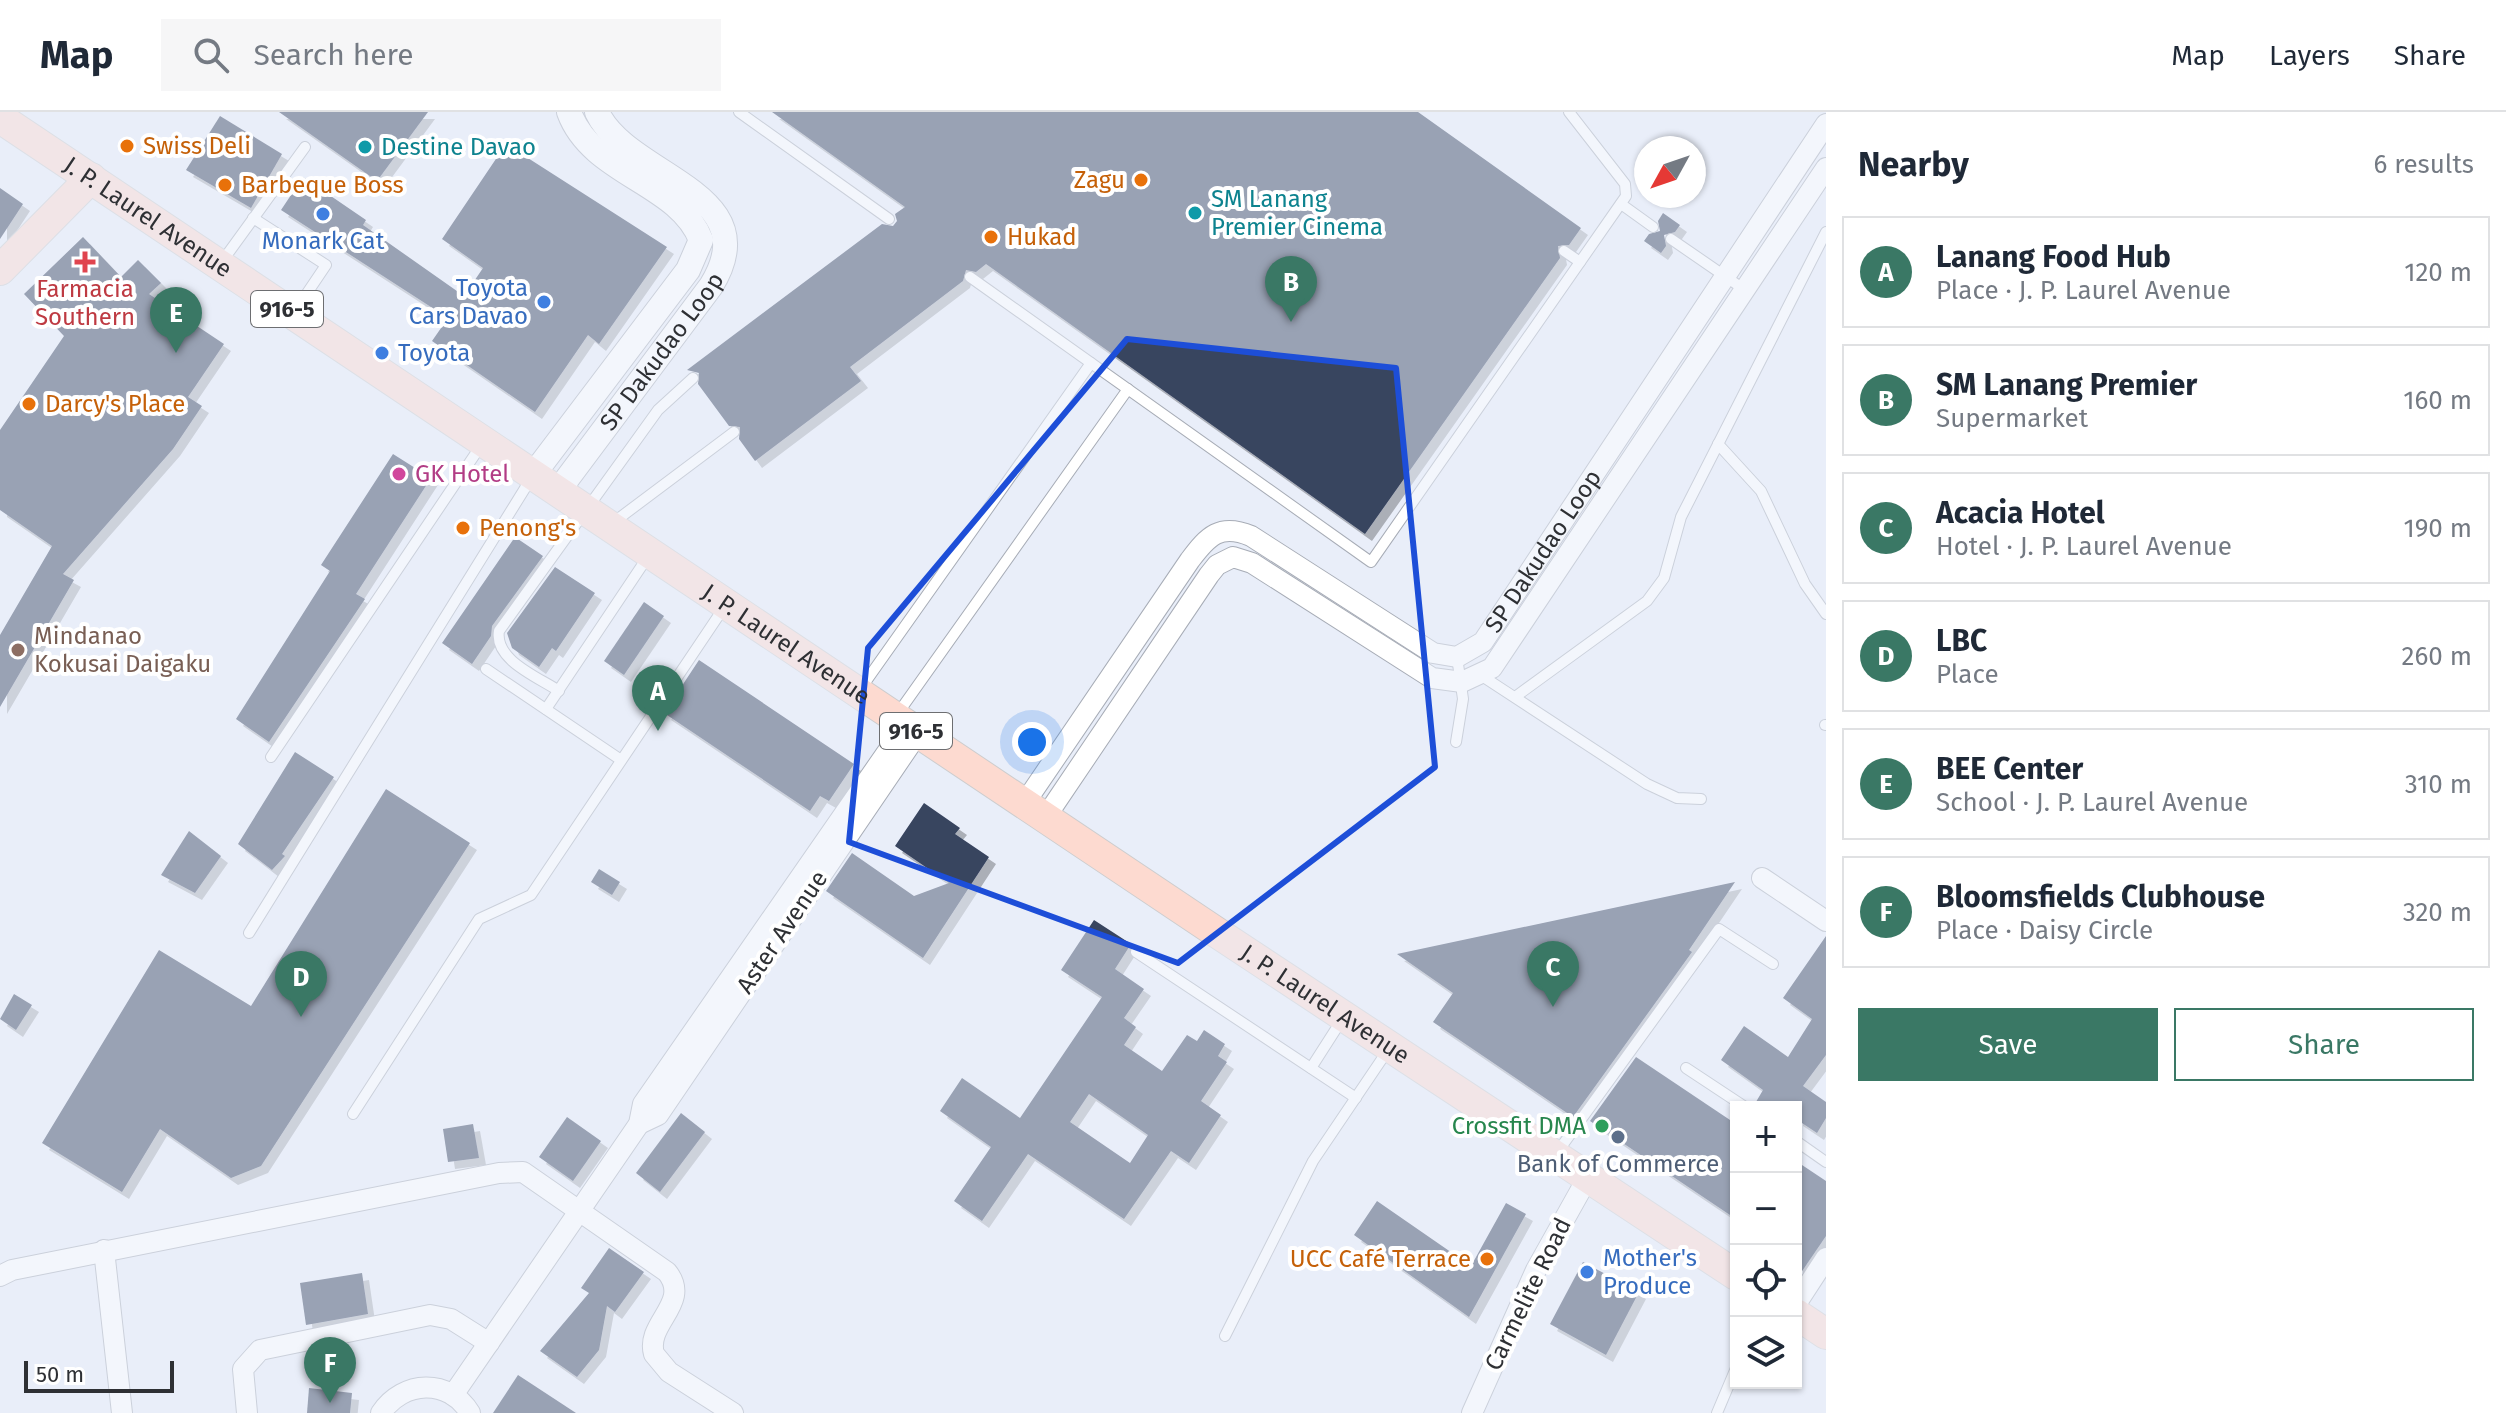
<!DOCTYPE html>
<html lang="en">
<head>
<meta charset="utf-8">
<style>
  body { margin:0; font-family:"Fira Sans",sans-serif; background:#f6f6f7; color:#1f2937 }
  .controls { position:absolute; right:24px; bottom:24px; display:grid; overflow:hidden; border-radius:0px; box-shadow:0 2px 6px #0004 }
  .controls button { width:72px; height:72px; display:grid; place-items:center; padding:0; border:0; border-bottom:2px solid #e0e1e3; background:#fff; color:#1f2937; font:40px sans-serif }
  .compass { position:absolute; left:1634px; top:24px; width:72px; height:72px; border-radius:50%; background:#fff; box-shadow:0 2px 6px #0004; rotate:230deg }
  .scale { position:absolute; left:24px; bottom:20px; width:150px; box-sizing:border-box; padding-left:8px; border:4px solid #2e3034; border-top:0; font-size:22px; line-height:28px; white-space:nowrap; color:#2e3034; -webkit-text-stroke:6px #fff; paint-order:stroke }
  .you { position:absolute; left:1032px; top:630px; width:28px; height:28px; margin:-20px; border:6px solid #fff; border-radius:50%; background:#1a73e8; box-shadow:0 0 0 12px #1a73e833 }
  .badge { display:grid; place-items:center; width:52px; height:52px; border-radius:50%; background:#3a7865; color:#fff; font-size:26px; font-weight:700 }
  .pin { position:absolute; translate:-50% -66px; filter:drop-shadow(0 2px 4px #0008) }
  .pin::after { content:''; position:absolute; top:42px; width:28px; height:24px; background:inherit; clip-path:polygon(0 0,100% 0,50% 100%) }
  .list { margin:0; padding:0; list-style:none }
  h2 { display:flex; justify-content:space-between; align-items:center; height:104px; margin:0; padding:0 32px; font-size:34px }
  h2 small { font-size:26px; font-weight:400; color:#747a83 }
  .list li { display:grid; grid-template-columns:52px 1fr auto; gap:24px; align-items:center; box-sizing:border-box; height:112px; margin:0 16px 16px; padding:0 16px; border:2px solid #e0e1e3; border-radius:0px }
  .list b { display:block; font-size:30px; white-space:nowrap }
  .list p { margin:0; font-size:26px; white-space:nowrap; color:#747a83 }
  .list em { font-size:26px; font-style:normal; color:#747a83 }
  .actions { display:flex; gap:16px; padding:24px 32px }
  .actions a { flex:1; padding:18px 0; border:2px solid #3a7865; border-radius:0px; text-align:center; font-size:28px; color:#3a7865 }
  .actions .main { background:#3a7865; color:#fff }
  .icon { flex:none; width:44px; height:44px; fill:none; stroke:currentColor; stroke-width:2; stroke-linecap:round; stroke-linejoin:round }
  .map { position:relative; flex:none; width:1826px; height:1301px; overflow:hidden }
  header { display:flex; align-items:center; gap:48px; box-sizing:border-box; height:112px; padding:0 40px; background:#fff; border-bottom:2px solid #e0e1e3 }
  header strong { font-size:38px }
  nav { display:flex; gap:44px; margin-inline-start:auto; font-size:28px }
  .search { width:560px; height:72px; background:#f6f6f7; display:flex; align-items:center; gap:20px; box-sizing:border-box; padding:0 28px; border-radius:0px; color:#747a83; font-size:30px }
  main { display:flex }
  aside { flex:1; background:#fff }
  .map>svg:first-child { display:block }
  .building { fill:#38445f; fill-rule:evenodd; filter:url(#shadow) }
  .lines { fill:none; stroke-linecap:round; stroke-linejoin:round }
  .service-casing { stroke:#a7acb6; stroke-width:12 }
  .minor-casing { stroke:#a7acb6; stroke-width:22 }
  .tertiary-casing { stroke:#a7acb6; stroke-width:26 }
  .primary-casing { stroke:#cdcdce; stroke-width:32 }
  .service { stroke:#fff; stroke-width:10 }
  .minor { stroke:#fff; stroke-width:20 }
  .tertiary { stroke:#fff; stroke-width:24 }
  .primary { stroke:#fddad0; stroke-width:30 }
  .marked { fill:none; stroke:#1d4ed8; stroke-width:6; stroke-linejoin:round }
  .food-dot { fill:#e8710a; stroke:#fff; stroke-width:3 }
  .culture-dot { fill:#0f9aa8; stroke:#fff; stroke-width:3 }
  .shop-dot { fill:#3f7fe0; stroke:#fff; stroke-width:3 }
  .health-dot { fill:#e0444e; stroke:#fff; stroke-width:3 }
  .hotel-dot { fill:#d1479c; stroke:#fff; stroke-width:3 }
  .education-dot { fill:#8d6e63; stroke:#fff; stroke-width:3 }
  .leisure-dot { fill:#2e9e5b; stroke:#fff; stroke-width:3 }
  .service-dot { fill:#5c6f8a; stroke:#fff; stroke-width:3 }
  .labels { text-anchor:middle; stroke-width:8; stroke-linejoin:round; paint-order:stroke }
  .shield { fill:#fff; stroke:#6d6e71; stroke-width:2 }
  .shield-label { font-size:22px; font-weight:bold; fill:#2e3034 }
  .food-label { font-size:24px; fill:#c56008; stroke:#fff; text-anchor:start }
  .culture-label { font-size:24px; fill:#0d838f; stroke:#fff; text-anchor:start }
  .street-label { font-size:24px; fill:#2e3034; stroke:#fff }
  .shop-label { font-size:24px; fill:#366cbe; stroke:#fff; text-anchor:start }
  .health-label { font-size:24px; fill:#be3a42; stroke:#fff }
  .hotel-label { font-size:24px; fill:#b23c85; stroke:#fff; text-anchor:start }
  .education-label { font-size:24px; fill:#785e54; stroke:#fff; text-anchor:start }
  .leisure-label { font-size:24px; fill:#27864d; stroke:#fff; text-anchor:end }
  .service-label { font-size:24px; fill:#4e5e75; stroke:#fff }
</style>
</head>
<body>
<header>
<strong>Map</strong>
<div class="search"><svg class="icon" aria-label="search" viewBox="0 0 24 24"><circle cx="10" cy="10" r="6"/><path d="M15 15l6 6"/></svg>Search here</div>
<nav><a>Map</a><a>Layers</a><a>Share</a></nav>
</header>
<main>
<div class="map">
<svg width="1826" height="1301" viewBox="0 0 1826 1301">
  <defs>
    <filter id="shadow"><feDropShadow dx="7" dy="7" stdDeviation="0" flood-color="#0004"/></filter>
  </defs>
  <rect width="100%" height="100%" fill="#e9eef9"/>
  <g class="building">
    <path d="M 279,0 L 428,0 L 377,69 Z"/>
    <path d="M 772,0 L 1418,0 L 1581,116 L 1569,133 L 1558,134 L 1560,146 L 1365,422 L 986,152 L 976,160 L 966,158 L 963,169 L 850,255 L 861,269 L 755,349 L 739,327 L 740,315 L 729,314 L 698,272 L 699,261 L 687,258 L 882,112 L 893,114 L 897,109 L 895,102 L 905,95 Z"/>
    <path d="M 220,4 L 282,42 L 251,96 L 186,58 Z"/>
    <path d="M 506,32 L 667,135 L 599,232 L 588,223 L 535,300 L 432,229 L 448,206 L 281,98 L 303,65 L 366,108 L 363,113 L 464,184 L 483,156 L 442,127 Z"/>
    <path d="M 0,76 L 23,92 L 0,127 Z"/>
    <path d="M 1663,101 L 1680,113 L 1675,120 L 1664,123 L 1666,134 L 1661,141 L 1644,129 L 1649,122 L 1660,119 L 1658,109 Z"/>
    <path d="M 83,125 L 121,165 L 138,148 L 161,171 L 149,182 L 224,232 L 188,285 L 202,294 L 173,337 L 63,462 L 74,468 L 0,595 L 0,523 L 52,434 L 0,398 L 0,318 L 64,224 L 24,182 Z"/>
    <path d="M 393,342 L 431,366 L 356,482 L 365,487 L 269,630 L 236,607 L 330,459 L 321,453 Z"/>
    <path d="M 515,425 L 543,444 L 492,514 L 491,524 L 472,552 L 442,531 Z"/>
    <path d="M 555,455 L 595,481 L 556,539 L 552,536 L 539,555 L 512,536 L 507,521 Z"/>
    <path d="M 644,490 L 664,504 L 624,563 L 604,549 Z"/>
    <path d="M 699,548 L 854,652 L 829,689 L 820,684 L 810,699 L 664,601 Z"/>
    <path d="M 295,640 L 334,665 L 282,742 L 285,744 L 272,758 L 238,732 Z"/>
    <path d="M 386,677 L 470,731 L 261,1054 L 231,1066 L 160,1017 L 122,1080 L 42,1031 L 159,838 L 251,894 Z"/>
    <path d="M 924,691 L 960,716 L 955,722 L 989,745 L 923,846 L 826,779 L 852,741 L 914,784 L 949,771 L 895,734 Z"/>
    <path d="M 189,719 L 221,744 L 195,781 L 161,763 Z"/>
    <path d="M 599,757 L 620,770 L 612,783 L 591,770 Z"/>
    <path d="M 1735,770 L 1689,838 L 1692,840 L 1573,1005 L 1433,910 L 1453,881 L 1397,842 Z"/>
    <path d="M 1094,808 L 1131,832 L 1115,857 L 1144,877 L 1124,906 L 1136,915 L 1124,933 L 1162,959 L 1187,923 L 1197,929 L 1204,918 L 1225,932 L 1218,944 L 1227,950 L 1201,989 L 1221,1003 L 1189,1051 L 1171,1039 L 1124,1107 L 1028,1042 L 982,1109 L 954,1089 L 991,1035 L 940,999 L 962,966 L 1020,1006 L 1102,885 L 1061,858 ZM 1089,982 L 1148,1023 L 1130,1051 L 1070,1010 Z"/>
    <path d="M 1826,824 L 1826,943 L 1803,974 L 1826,990 L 1826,1006 L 1817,1021 L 1796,1007 L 1796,995 L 1753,995 L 1763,978 L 1721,948 L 1744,914 L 1788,945 L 1812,907 L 1783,886 Z"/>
    <path d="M 14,882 L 32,893 L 16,918 L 0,907 Z"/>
    <path d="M 1636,945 L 1736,1012 L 1736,1107 L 1590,1009 Z"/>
    <path d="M 681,1001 L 705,1020 L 660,1080 L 636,1061 Z"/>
    <path d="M 567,1005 L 601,1029 L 573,1069 L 539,1045 Z"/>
    <path d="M 473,1012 L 479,1046 L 448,1050 L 443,1017 Z"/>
    <path d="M 1796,1049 L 1826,1069 L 1826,1124 L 1796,1168 Z"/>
    <path d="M 1377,1089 L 1471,1154 L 1506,1091 L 1526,1102 L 1469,1205 L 1354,1123 Z"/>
    <path d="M 609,1136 L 644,1160 L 615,1200 L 607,1194 L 599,1238 L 577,1265 L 540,1239 L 589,1181 L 581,1176 Z"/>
    <path d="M 1583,1150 L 1639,1180 L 1606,1243 L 1550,1212 Z"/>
    <path d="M 362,1161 L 368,1202 L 306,1213 L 300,1171 Z"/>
    <path d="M 518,1263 L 576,1301 L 493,1301 Z"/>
    <path d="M 309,1276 L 352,1281 L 350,1301 L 307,1301 Z"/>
  </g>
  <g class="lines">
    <defs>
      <g id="service">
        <path d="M 739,0 L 889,107"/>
        <path d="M 1621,92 L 1653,115"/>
        <path d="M 253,106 L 326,153 L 295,199"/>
        <path d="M 1671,127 L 1745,178"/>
        <path d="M 1564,139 L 1580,150"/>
        <path d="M 221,151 L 305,35"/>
        <path d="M 970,165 L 1371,450 L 1626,84 L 1625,72 L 1569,0"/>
        <path d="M 1718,332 L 1761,379 L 1805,472 L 1826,502"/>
        <path d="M 614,410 L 734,320"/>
        <path d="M 486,557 L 621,648"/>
        <path d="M 1482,564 L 1647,672 L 1677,686 L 1701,687"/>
        <path d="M 559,579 C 538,565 494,548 499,519 L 658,298 L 693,266"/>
        <path d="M 859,579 L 1091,251"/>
        <path d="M 1515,585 L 1647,489 L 1664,466 L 1681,405 L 1826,120"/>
        <path d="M 546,597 L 649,443"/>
        <path d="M 896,604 L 1128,277"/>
        <path d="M 1825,613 L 1826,613"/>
        <path d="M 1456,630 L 1463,587 L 1457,545"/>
        <path d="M 271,645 L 482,332"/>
        <path d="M 249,821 L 532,365"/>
        <path d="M 1136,840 L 1356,986"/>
        <path d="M 1311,956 L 1343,906"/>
        <path d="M 1686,956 L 1745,995"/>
        <path d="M 353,1002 L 479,807 L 531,783 L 725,494"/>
        <path d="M 1796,1029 L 1826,1050"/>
        <path d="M 1556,1042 L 1719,817 L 1773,852"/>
        <path d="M 1225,1224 L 1313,1049 L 1388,938"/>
        <path d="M 1717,1301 L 1736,1256"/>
      </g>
      <g id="minor">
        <path id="s1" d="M 1024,692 L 1190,448 C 1208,424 1220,411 1251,424 L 1433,541 L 1457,545 L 1483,530 L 1826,12"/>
        <path d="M 1045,706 L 1209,463 L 1217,453 L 1233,445 L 1252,451 L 1432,566 L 1462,570 L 1492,556 L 1826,56"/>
        <path d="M 1762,766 L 1826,809"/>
        <path d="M 639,1012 L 658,1003 L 918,621"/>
        <path d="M 104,1138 L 122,1301"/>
        <path d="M 0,1164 L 12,1158 L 499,1061 L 523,1060 L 667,1160 C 692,1191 645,1211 654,1242 L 669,1260 L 733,1301"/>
        <path d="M 1796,1192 L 1826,1146"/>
        <path d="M 453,1283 L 639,1012 L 643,992 L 906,613"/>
        <path d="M 247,1301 L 243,1257 L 260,1238 L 430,1203 L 451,1207 L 489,1231"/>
        <path d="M 381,1301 C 403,1268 449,1266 470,1301"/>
        <path d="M 1472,1301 L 1536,1158 L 1588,1065"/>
      </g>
      <g id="tertiary">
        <path d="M 533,363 L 688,158 L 701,128 C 679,70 592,63 569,0"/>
        <path id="s2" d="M 558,379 L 711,174 C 770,79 627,66 597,0"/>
      </g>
      <g id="primary">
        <path id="s3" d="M 0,6 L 1219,822 L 1736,1163"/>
        <path d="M 0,158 L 91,66"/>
        <path d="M 1796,1202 L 1826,1222"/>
      </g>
    </defs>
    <use href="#service" class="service-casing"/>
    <use href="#minor" class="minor-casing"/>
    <use href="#tertiary" class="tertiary-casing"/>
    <use href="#primary" class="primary-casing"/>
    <use href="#service" class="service"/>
    <use href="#minor" class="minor"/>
    <use href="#tertiary" class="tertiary"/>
    <use href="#primary" class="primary"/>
  </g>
  <path d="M0 0H1826V1301H0ZM 1127,227 L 1396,256 L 1435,655 L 1178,851 L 849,730 L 868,536 Z" fill="#e9eef9" fill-opacity=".55" fill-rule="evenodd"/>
  <path class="marked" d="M 1127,227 L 1396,256 L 1435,655 L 1178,851 L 849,730 L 868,536 Z"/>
  <g class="food-dot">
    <circle cx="127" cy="34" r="8"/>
    <circle cx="1141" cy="68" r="8"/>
    <circle cx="225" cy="73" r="8"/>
    <circle cx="991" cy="125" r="8"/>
    <circle cx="29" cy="292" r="8"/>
    <circle cx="463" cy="416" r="8"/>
    <circle cx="1487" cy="1147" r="8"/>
  </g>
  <g class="culture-dot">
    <circle cx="365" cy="35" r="8"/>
    <circle cx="1195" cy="101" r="8"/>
  </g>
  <g class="shop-dot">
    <circle cx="323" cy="102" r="8"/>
    <circle cx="544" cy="190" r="8"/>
    <circle cx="382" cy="241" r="8"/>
    <circle cx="1587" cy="1160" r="8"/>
  </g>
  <path class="health-dot" d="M81 138h8v8h8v8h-8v8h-8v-8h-8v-8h8z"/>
  <circle class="hotel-dot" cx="399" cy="362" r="8"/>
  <circle class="education-dot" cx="18" cy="538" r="8"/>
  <circle class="leisure-dot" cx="1602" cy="1014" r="8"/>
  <circle class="service-dot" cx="1618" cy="1025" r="8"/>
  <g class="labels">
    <g class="shield">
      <rect x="251" y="179" width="72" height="36" rx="6"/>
      <rect x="880" y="601" width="72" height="36" rx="6"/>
    </g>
    <g class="shield-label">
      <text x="287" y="205">916-5</text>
      <text x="916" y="627">916-5</text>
    </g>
    <g class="food-label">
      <text x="143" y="42">Swiss Deli</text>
      <text x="1125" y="76" text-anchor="end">Zagu</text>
      <text x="241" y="81">Barbeque Boss</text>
      <text x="1007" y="133">Hukad</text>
      <text x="45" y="300">Darcy's Place</text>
      <text x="479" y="424">Penong's</text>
      <text x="1471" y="1155" text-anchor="end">UCC Café Terrace</text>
    </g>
    <g class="culture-label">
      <text x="381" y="43">Destine Davao</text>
      <text x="1211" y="95">SM Lanang<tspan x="1211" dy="28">Premier Cinema</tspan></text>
    </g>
    <g class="street-label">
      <text dy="8" stroke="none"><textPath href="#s3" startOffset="178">J. P. Laurel Avenue</textPath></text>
      <text dy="8" stroke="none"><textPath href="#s2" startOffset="174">SP Dakudao Loop</textPath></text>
      <text dy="8" stroke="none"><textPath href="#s1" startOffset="748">SP Dakudao Loop</textPath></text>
      <text dy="8" stroke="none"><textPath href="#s3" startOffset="946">J. P. Laurel Avenue</textPath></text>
      <text transform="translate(782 820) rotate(-56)" y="8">Aster Avenue</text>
      <text dy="8" stroke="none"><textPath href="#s3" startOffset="1594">J. P. Laurel Avenue</textPath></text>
      <text transform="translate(1528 1182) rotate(-64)" y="8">Carmelite Road</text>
    </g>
    <g class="shop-label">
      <text x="323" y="137" text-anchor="middle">Monark Cat</text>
      <text x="528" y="184" text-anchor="end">Toyota<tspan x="528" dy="28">Cars Davao</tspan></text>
      <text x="398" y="249">Toyota</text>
      <text x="1603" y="1154">Mother's<tspan x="1603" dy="28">Produce</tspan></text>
    </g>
    <g class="health-label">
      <text x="85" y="185">Farmacia<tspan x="85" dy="28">Southern</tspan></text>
    </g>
    <g class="hotel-label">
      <text x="415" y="370">GK Hotel</text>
    </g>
    <g class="education-label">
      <text x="34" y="532">Mindanao<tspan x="34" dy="28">Kokusai Daigaku</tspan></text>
    </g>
    <g class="leisure-label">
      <text x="1586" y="1022">Crossfit DMA</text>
    </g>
    <g class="service-label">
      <text x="1618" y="1060">Bank of Commerce</text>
    </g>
  </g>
</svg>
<div class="controls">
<button>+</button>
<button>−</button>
<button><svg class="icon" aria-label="locate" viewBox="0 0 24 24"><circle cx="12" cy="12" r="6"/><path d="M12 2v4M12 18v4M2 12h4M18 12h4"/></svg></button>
<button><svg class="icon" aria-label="layers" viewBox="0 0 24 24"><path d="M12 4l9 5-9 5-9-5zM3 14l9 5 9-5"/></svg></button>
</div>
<svg class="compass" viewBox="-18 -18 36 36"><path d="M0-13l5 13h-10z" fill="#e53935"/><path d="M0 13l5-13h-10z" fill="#747a83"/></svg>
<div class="scale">50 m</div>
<div class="you"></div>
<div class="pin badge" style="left:658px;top:619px">A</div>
<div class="pin badge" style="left:1291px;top:210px">B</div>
<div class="pin badge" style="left:1553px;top:895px">C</div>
<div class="pin badge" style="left:301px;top:905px">D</div>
<div class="pin badge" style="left:176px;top:241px">E</div>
<div class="pin badge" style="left:330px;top:1291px">F</div>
</div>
<aside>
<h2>Nearby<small>6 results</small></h2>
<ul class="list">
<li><span class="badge">A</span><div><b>Lanang Food Hub</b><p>Place · J. P. Laurel Avenue</p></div><em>120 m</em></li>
<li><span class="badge">B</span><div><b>SM Lanang Premier</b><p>Supermarket</p></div><em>160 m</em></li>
<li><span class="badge">C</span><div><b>Acacia Hotel</b><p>Hotel · J. P. Laurel Avenue</p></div><em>190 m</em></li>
<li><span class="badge">D</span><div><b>LBC</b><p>Place</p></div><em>260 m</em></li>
<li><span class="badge">E</span><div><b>BEE Center</b><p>School · J. P. Laurel Avenue</p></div><em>310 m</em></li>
<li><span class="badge">F</span><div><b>Bloomsfields Clubhouse</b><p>Place · Daisy Circle</p></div><em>320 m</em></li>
</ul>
<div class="actions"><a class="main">Save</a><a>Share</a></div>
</aside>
</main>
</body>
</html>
